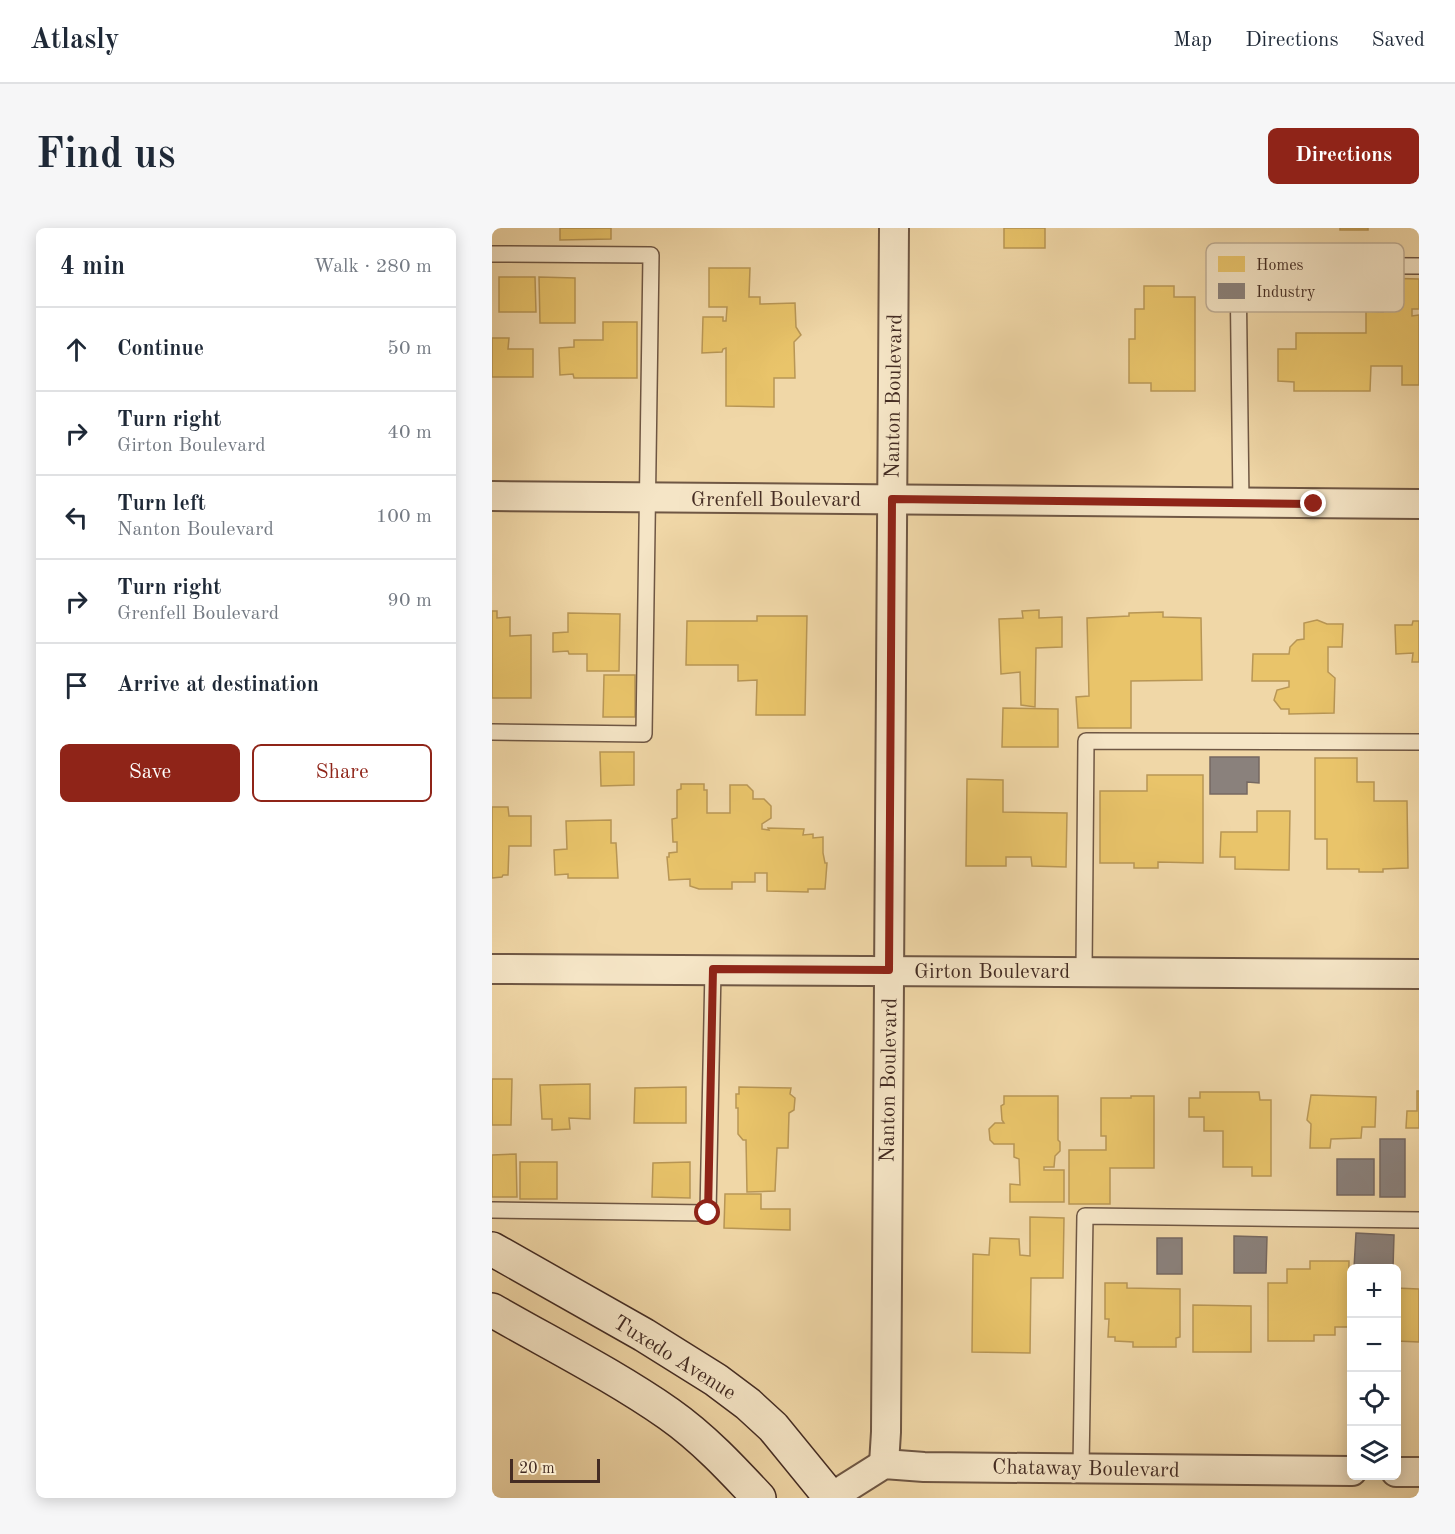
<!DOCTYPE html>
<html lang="en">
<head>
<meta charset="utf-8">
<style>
  body { margin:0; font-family:"Old Standard TT",serif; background:#f6f6f7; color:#1f2937 }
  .controls { position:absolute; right:18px; bottom:18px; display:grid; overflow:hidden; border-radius:9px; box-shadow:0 3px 15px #0003 }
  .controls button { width:54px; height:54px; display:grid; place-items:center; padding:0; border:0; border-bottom:2px solid #e0e1e3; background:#fff; color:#1f2937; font:30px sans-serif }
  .scale { position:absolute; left:18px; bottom:15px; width:90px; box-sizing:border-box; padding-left:6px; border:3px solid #442c23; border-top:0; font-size:16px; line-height:21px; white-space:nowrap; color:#442c23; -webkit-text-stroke:4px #f5e5c6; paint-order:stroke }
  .stop { position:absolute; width:18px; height:18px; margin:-14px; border:4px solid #8f2418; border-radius:50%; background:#fff }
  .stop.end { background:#8f2418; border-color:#fff; box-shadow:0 2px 6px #0008 }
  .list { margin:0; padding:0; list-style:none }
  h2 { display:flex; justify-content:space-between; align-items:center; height:78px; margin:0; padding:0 24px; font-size:26px }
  h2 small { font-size:20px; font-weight:400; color:#747a83 }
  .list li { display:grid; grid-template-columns:39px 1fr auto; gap:18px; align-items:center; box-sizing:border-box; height:84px; padding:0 24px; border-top:2px solid #e0e1e3 }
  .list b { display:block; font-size:22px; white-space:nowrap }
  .list p { margin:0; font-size:20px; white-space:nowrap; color:#747a83 }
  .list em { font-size:20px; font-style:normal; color:#747a83 }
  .actions { display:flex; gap:12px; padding:18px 24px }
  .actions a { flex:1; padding:14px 0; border:2px solid #8f2418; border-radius:9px; text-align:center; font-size:21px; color:#8f2418 }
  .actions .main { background:#8f2418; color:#fff }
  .icon { flex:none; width:33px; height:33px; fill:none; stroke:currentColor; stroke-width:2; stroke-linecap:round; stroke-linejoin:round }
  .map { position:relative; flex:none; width:927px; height:1270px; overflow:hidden; border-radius:9px }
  header { display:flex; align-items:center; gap:36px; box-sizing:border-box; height:84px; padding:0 30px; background:#fff; border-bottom:2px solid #e0e1e3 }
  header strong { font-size:28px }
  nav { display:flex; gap:33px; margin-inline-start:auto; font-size:21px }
  .intro { display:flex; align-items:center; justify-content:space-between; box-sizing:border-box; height:144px; padding:0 36px }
  h1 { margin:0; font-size:42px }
  .button { padding:15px 27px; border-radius:9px; background:#8f2418; color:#fff; font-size:21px; font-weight:700 }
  main { display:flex; gap:36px; padding:0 36px }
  aside { flex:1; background:#fff; border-radius:9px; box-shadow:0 3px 15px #0003 }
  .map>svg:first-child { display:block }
  .homes { fill:#e9c46a; stroke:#b89655; stroke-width:1.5 }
  .industry { fill:#8a817c; stroke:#756861; stroke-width:1.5 }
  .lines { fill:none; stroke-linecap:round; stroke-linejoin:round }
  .lane-casing { stroke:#6f5744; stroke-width:18 }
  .street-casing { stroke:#6f5744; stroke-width:32 }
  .secondary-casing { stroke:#442c23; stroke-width:36 }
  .lane { stroke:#f5e5c6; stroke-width:15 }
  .street { stroke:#f5e5c6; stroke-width:28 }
  .secondary { stroke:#f5e5c6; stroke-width:33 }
  .route { stroke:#8f2418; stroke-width:8 }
  .labels { text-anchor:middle; stroke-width:6; stroke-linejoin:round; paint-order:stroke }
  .street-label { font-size:21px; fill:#442c23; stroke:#f5e5c6 }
  .key { fill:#f5e5c6; stroke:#c0ae95; stroke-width:1.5 }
  .key-label { font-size:16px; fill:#442c23 }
</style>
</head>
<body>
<header>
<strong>Atlasly</strong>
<nav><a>Map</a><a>Directions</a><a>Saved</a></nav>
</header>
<div class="intro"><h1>Find us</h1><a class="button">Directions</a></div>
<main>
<aside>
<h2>4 min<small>Walk · 280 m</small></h2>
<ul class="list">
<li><svg class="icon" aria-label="ahead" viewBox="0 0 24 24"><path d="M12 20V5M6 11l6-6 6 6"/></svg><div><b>Continue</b></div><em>50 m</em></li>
<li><svg class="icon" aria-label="right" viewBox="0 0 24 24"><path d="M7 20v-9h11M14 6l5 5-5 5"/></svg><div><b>Turn right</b><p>Girton Boulevard</p></div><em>40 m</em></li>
<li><svg class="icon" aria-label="left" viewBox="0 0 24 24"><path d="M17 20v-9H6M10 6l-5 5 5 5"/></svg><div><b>Turn left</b><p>Nanton Boulevard</p></div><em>100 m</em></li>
<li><svg class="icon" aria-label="right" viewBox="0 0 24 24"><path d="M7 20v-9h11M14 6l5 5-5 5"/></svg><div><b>Turn right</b><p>Grenfell Boulevard</p></div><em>90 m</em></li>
<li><svg class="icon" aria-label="arrive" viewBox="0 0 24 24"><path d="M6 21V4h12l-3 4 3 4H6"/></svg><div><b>Arrive at destination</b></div></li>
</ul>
<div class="actions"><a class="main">Save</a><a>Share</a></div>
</aside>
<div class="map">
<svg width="927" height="1270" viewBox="0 0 927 1270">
  <rect width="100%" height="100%" fill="#f0d7a7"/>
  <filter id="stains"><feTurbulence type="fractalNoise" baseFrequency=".00333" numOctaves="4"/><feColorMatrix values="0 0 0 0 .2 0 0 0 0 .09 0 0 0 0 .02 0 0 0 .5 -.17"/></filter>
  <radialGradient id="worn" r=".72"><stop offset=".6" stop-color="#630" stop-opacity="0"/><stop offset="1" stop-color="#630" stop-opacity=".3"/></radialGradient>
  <g class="homes">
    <path d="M 68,0 L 119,0 L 119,11 L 68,12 Z"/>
    <rect x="512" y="0" width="41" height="20"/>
    <rect x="848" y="0" width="28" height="2"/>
    <path d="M 217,40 L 258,40 L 257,69 L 268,69 L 268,76 L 303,75 L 304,99 L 309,107 L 302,114 L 303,150 L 282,150 L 282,179 L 234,178 L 234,120 L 231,121 L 230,124 L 210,125 L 211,89 L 231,89 L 231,93 L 234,93 L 235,79 L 217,79 Z"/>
    <path d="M 7,49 L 43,49 L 44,84 L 7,84 Z"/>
    <path d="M 47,49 L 83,50 L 83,95 L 48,95 Z"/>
    <path d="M 891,50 L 927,51 L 927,81 L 920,81 L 920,88 L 927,87 L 927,157 L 910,157 L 910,138 L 879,138 L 878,163 L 802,163 L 802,154 L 786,153 L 786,121 L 804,121 L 804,105 L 874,105 L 874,83 L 891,84 Z"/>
    <path d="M 652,58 L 682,58 L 682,69 L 703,69 L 703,163 L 659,163 L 659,155 L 637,155 L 637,111 L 643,111 L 643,81 L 652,81 Z"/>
    <path d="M 111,94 L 145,94 L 145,150 L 82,150 L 81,146 L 68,147 L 67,120 L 82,119 L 82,112 L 111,112 Z"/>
    <path d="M 0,110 L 17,110 L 16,121 L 41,121 L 41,149 L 0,149 Z"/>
    <path d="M 547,382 L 547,390 L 570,389 L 570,419 L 544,420 L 543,479 L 529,477 L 528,444 L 509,446 L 507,391 L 531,390 L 530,383 Z"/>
    <path d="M 0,383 L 5,383 L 5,390 L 18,389 L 18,408 L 39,407 L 39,470 L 0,470 Z"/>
    <path d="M 671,384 L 671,389 L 709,390 L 710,452 L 639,453 L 639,500 L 586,500 L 584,469 L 597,468 L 595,390 L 637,388 L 637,385 Z"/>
    <path d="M 76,385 L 128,386 L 127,443 L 95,443 L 95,426 L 77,426 L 76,423 L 61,424 L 61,405 L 76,404 Z"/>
    <path d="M 265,388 L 315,388 L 313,487 L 264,487 L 265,452 L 246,453 L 246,437 L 194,437 L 195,393 L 265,393 Z"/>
    <path d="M 825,392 L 835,396 L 851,396 L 850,419 L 836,419 L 836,444 L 843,450 L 842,485 L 797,486 L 797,481 L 789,481 L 782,472 L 785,462 L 797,459 L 797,453 L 760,453 L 761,426 L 797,426 L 798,419 L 805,412 L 812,411 L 812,395 Z"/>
    <path d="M 921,393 L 927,393 L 927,434 L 920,434 L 921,425 L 904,426 L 903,397 L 920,397 Z"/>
    <path d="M 112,447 L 143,447 L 143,489 L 111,489 Z"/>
    <path d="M 511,480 L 566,481 L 566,519 L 510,519 Z"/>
    <path d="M 108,524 L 142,524 L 142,557 L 109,558 Z"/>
    <path d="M 823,530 L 865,530 L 865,554 L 882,554 L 882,573 L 915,573 L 916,640 L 891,641 L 891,644 L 867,644 L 867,641 L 835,641 L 835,611 L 823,611 Z"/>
    <path d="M 655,547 L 711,547 L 711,635 L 666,634 L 666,640 L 642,640 L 642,635 L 608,635 L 608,563 L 655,563 Z"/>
    <path d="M 475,551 L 511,552 L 511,584 L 575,585 L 574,639 L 540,638 L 539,629 L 514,629 L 514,638 L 474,638 Z"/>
    <path d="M 189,556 L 212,556 L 212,562 L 215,562 L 215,585 L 238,585 L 238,557 L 255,557 L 261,563 L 261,571 L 272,571 L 279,578 L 279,590 L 270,596 L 270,601 L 277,602 L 276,600 L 312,601 L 311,607 L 321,606 L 321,610 L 331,609 L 331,625 L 333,635 L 335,635 L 333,661 L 316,661 L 316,664 L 275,663 L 275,645 L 263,645 L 263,654 L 240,654 L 240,661 L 207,661 L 198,658 L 198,651 L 177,652 L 175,629 L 177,629 L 177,625 L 185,624 L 185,614 L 181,614 L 180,591 L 185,590 L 185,562 L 189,561 Z"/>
    <path d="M 0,579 L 16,579 L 17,588 L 39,588 L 39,618 L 17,618 L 16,647 L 11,647 L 10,649 L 0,650 Z"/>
    <path d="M 765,583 L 798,583 L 797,642 L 743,641 L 743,629 L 728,629 L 729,604 L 765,604 Z"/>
    <path d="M 119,592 L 119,615 L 124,615 L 126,650 L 76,650 L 76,646 L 63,647 L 62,622 L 75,621 L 74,593 Z"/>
    <path d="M 0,851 L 20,851 L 19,897 L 0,897 Z"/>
    <path d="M 98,856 L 98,891 L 77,890 L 78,901 L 60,902 L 60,891 L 50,891 L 48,857 Z"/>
    <path d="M 194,859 L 194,895 L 142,895 L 143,860 Z"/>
    <path d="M 247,859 L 299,860 L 298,866 L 303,870 L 302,882 L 297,885 L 296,920 L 285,920 L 283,963 L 255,964 L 254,912 L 251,912 L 246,906 L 246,880 L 244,880 L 244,866 L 247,866 Z"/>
    <path d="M 925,863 L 927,863 L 927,900 L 914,900 L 915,883 L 925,883 Z"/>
    <path d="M 708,864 L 767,864 L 768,872 L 779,872 L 779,948 L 760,948 L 760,939 L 731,939 L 731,903 L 712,903 L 712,889 L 697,889 L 697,870 L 708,870 Z"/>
    <path d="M 819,867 L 884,869 L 883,899 L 870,899 L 869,910 L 839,911 L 838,920 L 818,920 L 819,896 L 815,892 Z"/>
    <path d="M 512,868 L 566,868 L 566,912 L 568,914 L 568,923 L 563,928 L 562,939 L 552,939 L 552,942 L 572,942 L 572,974 L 518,974 L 518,956 L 528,957 L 527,931 L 522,929 L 522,916 L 502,916 L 498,912 L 497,901 L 503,895 L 512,895 L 510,892 L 509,878 L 512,876 Z"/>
    <path d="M 639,868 L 662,868 L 662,940 L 618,940 L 618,976 L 577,976 L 577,922 L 614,922 L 614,908 L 609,908 L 609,870 L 639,870 Z"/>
    <path d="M 24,926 L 25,969 L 0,969 L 0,927 Z"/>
    <rect x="28" y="934" width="37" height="37"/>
    <path d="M 198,934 L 198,970 L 160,969 L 161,935 Z"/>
    <path d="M 233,966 L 269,966 L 269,981 L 298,981 L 298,1002 L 232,1000 Z"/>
    <path d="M 538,989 L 572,990 L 571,1050 L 539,1050 L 538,1125 L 480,1124 L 481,1026 L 497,1027 L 498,1010 L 527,1011 L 528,1027 L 538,1028 Z"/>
    <path d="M 818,1033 L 857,1033 L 856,1099 L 843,1099 L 843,1107 L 822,1107 L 822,1113 L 776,1113 L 776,1055 L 795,1055 L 795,1041 L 818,1041 Z"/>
    <path d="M 613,1055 L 635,1055 L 635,1060 L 688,1061 L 688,1109 L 684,1110 L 684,1119 L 641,1119 L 641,1114 L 623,1113 L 623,1109 L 616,1109 L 617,1091 L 613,1091 Z"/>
    <path d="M 904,1060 L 927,1061 L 927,1114 L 904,1113 Z"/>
    <path d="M 701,1077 L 759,1078 L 759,1124 L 701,1124 Z"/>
  </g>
  <g class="industry">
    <path d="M 718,529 L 767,529 L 767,555 L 755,554 L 755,566 L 718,566 Z"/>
    <rect x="888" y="911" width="25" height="58"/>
    <rect x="845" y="931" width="37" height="36"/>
    <path d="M 864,1005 L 902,1007 L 901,1040 L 862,1040 Z"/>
    <path d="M 742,1008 L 775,1009 L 774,1045 L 742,1045 Z"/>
    <rect x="665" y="1010" width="25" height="36"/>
  </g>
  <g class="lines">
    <defs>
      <g id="lane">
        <path d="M 0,26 L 159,27 L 152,506 L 0,504"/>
        <path d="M 749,275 L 746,37 L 927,38"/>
        <path d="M 592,743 L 594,513 L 927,514"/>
        <path d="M 0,982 L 216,985 L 221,741"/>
        <path d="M 589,1239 L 593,988 L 927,992"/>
      </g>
      <g id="street">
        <path d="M 0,268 L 927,276"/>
        <path d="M 0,741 L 927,746"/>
        <path d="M 392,1236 L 394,1204 L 402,0"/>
        <path d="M 904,1244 L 927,1244"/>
        <path d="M 338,1270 L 392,1236 L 432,1239 L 860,1243"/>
      </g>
      <g id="secondary">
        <path d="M 0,1021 L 152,1107 L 224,1152 L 256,1176 L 281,1199 L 339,1270"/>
        <path d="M 0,1082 C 59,1116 121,1147 177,1186 C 211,1210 239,1240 267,1270"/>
      </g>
    </defs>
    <use href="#lane" class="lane-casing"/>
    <use href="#street" class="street-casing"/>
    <use href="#secondary" class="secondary-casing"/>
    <use href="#lane" class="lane"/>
    <use href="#street" class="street"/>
    <use href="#secondary" class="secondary"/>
  </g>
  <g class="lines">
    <path class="route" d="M 216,985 L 221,741 L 397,742 L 400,271 L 822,276"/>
  </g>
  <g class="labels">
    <g class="street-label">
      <text transform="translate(401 168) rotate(-89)" y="7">Nanton Boulevard</text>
      <text x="284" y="278">Grenfell Boulevard</text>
      <text x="500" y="750">Girton Boulevard</text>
      <text transform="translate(396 852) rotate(-89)" y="7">Nanton Boulevard</text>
      <text transform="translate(183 1129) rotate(32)" y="7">Tuxedo Avenue</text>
      <text transform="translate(594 1240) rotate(1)" y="7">Chataway Boulevard</text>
    </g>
  </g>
  <rect x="714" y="15" width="198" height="69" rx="9" class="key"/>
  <rect x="726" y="28" width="27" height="16" fill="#e9c46a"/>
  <rect x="726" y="55" width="27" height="16" fill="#8a817c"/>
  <g class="key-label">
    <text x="764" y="42">Homes</text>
    <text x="764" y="69">Industry</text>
  </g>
  <rect width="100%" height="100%" filter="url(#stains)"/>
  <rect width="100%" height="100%" fill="url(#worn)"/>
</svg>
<div class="controls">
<button>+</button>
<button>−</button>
<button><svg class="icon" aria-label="locate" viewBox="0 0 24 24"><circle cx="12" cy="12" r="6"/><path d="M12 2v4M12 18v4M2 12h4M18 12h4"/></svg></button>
<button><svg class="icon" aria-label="layers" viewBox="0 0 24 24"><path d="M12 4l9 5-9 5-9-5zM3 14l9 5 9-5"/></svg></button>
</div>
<div class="scale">20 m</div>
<div class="stop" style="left:216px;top:985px"></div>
<div class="stop end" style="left:822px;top:276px"></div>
</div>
</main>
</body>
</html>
